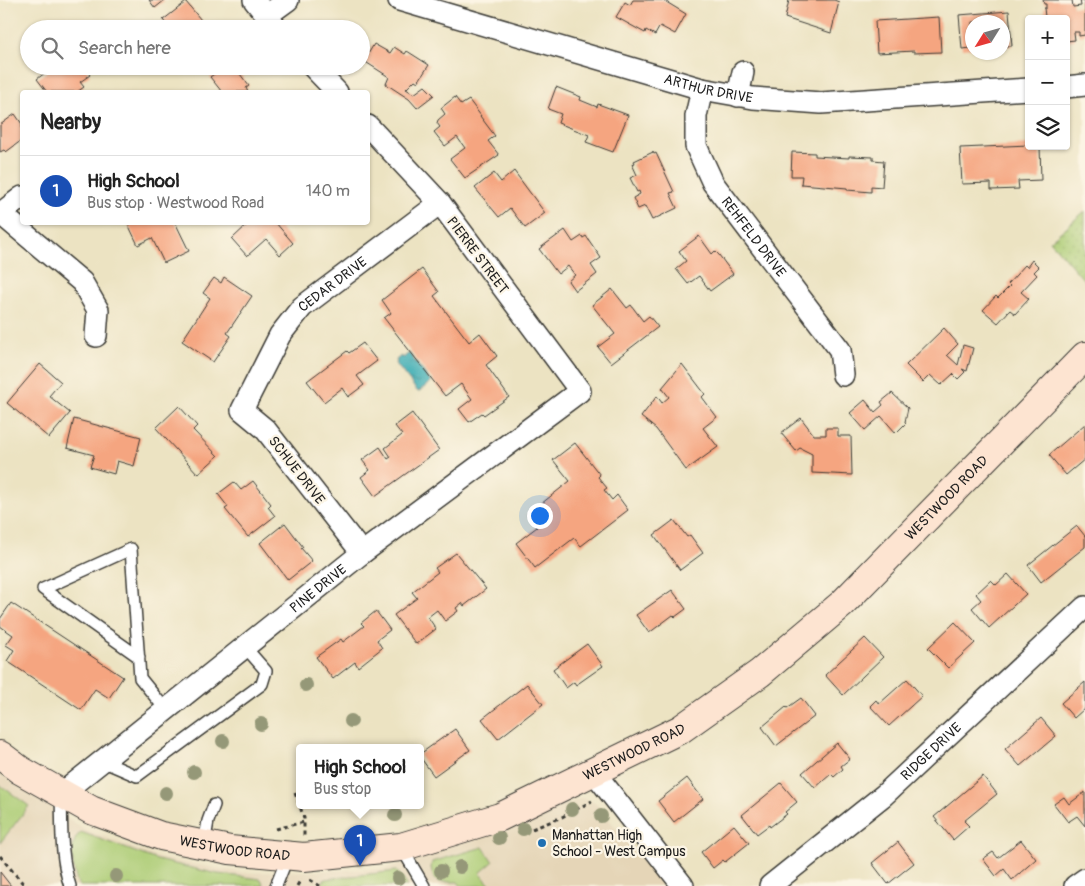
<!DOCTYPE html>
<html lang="en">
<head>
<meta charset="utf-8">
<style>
  body { margin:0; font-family:Pangolin,sans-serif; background:#f2f2f2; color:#222 }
  .controls { position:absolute; right:15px; top:15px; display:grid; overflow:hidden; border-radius:5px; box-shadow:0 1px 4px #0004 }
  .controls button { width:45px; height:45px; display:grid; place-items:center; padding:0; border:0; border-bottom:1px solid #e0e0e0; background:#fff; color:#222; font:25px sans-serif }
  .compass { position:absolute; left:965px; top:15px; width:45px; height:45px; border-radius:50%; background:#fff; box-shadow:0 1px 4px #0004; rotate:233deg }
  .you { position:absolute; left:539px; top:515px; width:18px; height:18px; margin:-12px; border:4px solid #fff; border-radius:50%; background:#1a73e8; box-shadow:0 0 0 8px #1a73e833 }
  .badge { display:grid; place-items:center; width:32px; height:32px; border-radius:50%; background:#db2777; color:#fff; font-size:16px; font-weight:700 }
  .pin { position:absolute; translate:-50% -41px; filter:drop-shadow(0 1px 2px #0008) }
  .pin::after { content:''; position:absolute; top:26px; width:18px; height:15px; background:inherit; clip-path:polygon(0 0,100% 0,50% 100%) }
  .popup { position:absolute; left:296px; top:744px; width:128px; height:65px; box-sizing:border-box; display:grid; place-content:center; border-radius:5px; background:#fff; filter:drop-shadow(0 1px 4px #0005); font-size:16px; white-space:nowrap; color:#767676 }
  .popup b { font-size:19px; color:#222 }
  .popup::after { content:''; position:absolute; left:50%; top:100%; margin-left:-10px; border:10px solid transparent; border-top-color:#fff }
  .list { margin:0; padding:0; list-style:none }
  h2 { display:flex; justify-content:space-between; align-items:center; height:65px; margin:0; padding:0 20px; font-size:21px }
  h2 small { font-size:16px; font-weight:400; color:#767676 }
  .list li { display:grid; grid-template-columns:32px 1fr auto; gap:15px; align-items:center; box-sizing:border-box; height:70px; padding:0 20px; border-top:1px solid #e0e0e0 }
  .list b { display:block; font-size:19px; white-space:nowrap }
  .list p { margin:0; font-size:16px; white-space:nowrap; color:#767676 }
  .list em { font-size:16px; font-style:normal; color:#767676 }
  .icon { flex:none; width:28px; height:28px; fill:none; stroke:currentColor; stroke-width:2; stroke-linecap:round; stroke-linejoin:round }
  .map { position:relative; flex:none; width:1085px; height:886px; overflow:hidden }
  .search { position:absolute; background:#fff; box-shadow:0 1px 4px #0004; left:20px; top:20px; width:350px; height:55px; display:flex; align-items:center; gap:12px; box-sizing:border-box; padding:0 18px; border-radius:28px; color:#767676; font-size:19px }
  .panel { position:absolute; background:#fff; box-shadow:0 1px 4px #0004; left:20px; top:90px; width:350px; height:135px; border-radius:5px }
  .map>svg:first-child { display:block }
  .built { fill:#e5d5b7 }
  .green { fill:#accc75; stroke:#647448 }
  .park { fill:url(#park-dots); stroke:#647448 }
  .water { fill:url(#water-ripples); stroke:#2a6468 }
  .building { fill:#f5a580 }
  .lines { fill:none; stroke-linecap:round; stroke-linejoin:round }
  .lane-casing { stroke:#3b3a35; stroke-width:14 }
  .street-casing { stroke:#3b3a35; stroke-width:24 }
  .secondary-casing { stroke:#3b3a35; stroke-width:30 }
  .path { stroke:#3b3a35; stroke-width:3; stroke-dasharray:4 4; stroke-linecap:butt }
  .lane { stroke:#fff; stroke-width:11 }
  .street { stroke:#fff; stroke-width:21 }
  .secondary { stroke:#fde4d1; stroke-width:28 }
  .tree { fill:#959878 }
  .poi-dot { fill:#1f6fb2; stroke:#fcf5e5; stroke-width:2 }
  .labels { text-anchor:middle; stroke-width:4.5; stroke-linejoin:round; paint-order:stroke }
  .street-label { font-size:14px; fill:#1c1c1c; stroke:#fcf5e5 }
  .poi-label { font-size:14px; fill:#1c1c1c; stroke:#fcf5e5; text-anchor:start }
</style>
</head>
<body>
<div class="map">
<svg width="1085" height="886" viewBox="0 0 1085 886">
  <defs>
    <pattern id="park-dots" width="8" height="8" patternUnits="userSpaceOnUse" patternTransform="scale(1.25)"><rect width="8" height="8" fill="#accc75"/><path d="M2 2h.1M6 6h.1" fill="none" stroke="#93af65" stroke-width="1.8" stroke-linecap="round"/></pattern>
    <pattern id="water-ripples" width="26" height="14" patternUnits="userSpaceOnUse" patternTransform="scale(1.25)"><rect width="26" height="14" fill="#39abb3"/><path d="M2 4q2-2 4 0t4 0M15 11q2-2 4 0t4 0" fill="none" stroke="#2f8a91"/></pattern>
  </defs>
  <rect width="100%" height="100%" fill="#fcf5e5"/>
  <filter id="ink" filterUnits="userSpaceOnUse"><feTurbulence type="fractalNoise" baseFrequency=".02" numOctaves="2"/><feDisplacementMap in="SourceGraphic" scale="10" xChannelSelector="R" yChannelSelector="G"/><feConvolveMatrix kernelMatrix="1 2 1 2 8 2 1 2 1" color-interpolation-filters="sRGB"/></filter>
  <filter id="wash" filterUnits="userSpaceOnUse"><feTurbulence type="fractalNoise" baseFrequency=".0096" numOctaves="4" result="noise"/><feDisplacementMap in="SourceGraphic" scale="20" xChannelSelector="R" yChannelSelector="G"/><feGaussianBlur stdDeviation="1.12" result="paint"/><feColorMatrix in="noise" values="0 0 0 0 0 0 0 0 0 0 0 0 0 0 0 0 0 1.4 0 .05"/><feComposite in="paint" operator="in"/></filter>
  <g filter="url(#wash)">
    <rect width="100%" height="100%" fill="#ece3c2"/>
    <path class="built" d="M 0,774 L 84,829 L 159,858 L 243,873 L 385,869 L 582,798 L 596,803 L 662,886 L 0,886 Z"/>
    <g class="green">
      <path d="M 0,785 L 29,806 L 0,843 Z"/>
      <path d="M 81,832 L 157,860 L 218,874 L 261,879 L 264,886 L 79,886 C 73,873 67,842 81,832 Z"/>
      <path d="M 483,847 L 493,862 L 480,873 L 491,886 L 461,886 L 458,882 L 439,882 L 434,879 L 431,868 L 432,862 Z"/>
      <path d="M 397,871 L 408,886 L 324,886 L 322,883 L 325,879 Z"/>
    </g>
    <path class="park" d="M 1085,211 L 1085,281 L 1050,241 Z"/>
    <path class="water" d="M 409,353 L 431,382 L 418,392 L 396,364 L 397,362 L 396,360 L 401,356 L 403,358 Z"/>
    <g id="blocks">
      <g class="building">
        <path d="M 149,0 L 165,0 L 155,8 Z"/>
        <path d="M 633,0 L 663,0 L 686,14 L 675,34 L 660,26 L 655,35 L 646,30 L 645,33 L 616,17 L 625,2 L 630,5 Z"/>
        <path d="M 789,0 L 834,0 L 839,2 L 831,33 L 785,18 Z"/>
        <path d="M 1043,0 L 1072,0 L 1073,7 L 1081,6 L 1080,0 L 1085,0 L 1085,35 L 1079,36 L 1079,32 L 1074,32 L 1075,40 L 1066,41 L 1066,19 L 1047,19 L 1047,17 L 1045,17 L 1044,8 L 1046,8 L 1046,4 L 1044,4 Z"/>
        <path d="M 186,2 L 206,26 L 202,29 L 170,29 L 163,20 Z"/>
        <path d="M 1009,11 L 1012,46 L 1002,46 L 1002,22 L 972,22 L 972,48 L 962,49 L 959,15 Z"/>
        <path d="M 939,17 L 941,52 L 914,53 L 914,51 L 877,53 L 875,21 Z"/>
        <path d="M 374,44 L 390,53 L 394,47 L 405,54 L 407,51 L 429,65 L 418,82 L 415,80 L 406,89 L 414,94 L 425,86 L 434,95 L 417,108 L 409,99 L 386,84 L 389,77 L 364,61 Z"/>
        <path d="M 54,66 L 84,66 L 90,75 L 80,82 L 84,87 L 77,92 L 47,92 L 37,79 Z"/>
        <path d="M 225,66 L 234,66 L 249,86 L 246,88 L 248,92 L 222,92 L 210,77 Z"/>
        <path d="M 556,87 L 581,97 L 580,100 L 597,107 L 598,104 L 628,115 L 613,152 L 586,142 L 589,135 L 558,123 L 561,114 L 548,109 Z"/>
        <path d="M 455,97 L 461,105 L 469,100 L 481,116 L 480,116 L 495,136 L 488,141 L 499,155 L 465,178 L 450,159 L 465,148 L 457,137 L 445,146 L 434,132 L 440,127 L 437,123 L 438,120 L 445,114 L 441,108 Z"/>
        <path d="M 15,114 L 22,124 L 22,140 L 6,152 L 4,150 L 0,152 L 0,125 Z"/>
        <path d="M 1029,145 L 1029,146 L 1040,146 L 1041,180 L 1018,181 L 1019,189 L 991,190 L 991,183 L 962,184 L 960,148 Z"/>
        <path d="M 653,152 L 654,154 L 656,153 L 674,192 L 670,193 L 677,208 L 652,220 L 645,206 L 638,209 L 633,198 L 640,194 L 639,191 L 637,192 L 630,178 L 637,175 L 632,164 L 635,163 L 634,161 Z"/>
        <path d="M 792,152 L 815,153 L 815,156 L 849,158 L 849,156 L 873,157 L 873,160 L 884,161 L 882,187 L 871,186 L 871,192 L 847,190 L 847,188 L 801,184 L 802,176 L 791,176 Z"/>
        <path d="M 514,171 L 545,213 L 525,228 L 510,208 L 499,217 L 475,188 L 494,173 L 501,182 Z"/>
        <path d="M 130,222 L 175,222 L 189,251 L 164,263 L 152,238 L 138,245 L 128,224 Z"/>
        <path d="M 250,222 L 275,222 L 293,243 L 280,255 L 266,239 L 247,256 L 232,239 Z"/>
        <path d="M 565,230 L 573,242 L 582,236 L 583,238 L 586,236 L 601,258 L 591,265 L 597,274 L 575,291 L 568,281 L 575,275 L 568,266 L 558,274 L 539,249 Z"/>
        <path d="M 699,236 L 712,254 L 715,251 L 719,255 L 733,274 L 710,291 L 699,276 L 688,284 L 676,269 L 686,261 L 679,251 Z"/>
        <path d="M 1032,260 L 1039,267 L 1034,272 L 1037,275 L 1021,292 L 1029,299 L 1015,314 L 1010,310 L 998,323 L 983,310 L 996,296 L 998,298 L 1010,286 L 1008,284 L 1025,265 L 1027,267 Z"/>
        <path d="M 422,269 L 439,292 L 434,296 L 469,342 L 480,333 L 497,356 L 486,365 L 509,397 L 484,415 L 482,413 L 469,422 L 459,409 L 472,399 L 461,384 L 445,396 L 384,318 L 391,313 L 382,300 Z"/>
        <path d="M 224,277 L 252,296 L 227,333 L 231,336 L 213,362 L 182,341 L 210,298 L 203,293 L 214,278 L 221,283 Z"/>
        <path d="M 612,289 L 627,308 L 631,305 L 643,321 L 649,316 L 658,327 L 611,363 L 598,347 L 615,334 L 592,305 Z"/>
        <path d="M 944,328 L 958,344 L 947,355 L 958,365 L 963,345 L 973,348 L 967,371 L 962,369 L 965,372 L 958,379 L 953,374 L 941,385 L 930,375 L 923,382 L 906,365 Z"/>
        <path d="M 363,343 L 377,361 L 357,376 L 364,385 L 348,397 L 342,388 L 324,402 L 307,381 L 347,351 L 349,353 Z"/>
        <path d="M 40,364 L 61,382 L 49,396 L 70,413 L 49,438 L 7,403 Z"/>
        <path d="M 682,364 L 705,394 L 702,397 L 717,417 L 703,428 L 718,447 L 686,470 L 656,429 L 641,417 L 657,396 L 662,403 L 669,397 L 662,388 Z"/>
        <path d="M 892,393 L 908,408 L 905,422 L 906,423 L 896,433 L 881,416 L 865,430 L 850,413 L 865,400 L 875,412 L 883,405 L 881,402 Z"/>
        <path d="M 179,406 L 197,426 L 193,430 L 218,456 L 198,474 L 156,428 Z"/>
        <path d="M 412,413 L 439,450 L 375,496 L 361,477 L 370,470 L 362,460 L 380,447 L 388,459 L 391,457 L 385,448 L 402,435 L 395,426 Z"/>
        <path d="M 801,418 L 814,435 L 826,435 L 826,428 L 838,428 L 838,436 L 851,436 L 852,475 L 812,473 L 812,454 L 800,448 L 796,451 L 781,433 Z"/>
        <path d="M 74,419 L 141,437 L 134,466 L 117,461 L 114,474 L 90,467 L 94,455 L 67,448 Z"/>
        <path d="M 1085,424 L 1085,459 L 1066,475 L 1049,455 Z"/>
        <path d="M 575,443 L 600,475 L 598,477 L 607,488 L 604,490 L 612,500 L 617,495 L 628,510 L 581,546 L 574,538 L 535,568 L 516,543 L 537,527 L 527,515 L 570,481 L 553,460 Z"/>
        <path d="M 253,481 L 271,504 L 268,507 L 275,516 L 248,537 L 225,509 L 228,507 L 218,494 L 234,482 L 241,490 Z"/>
        <path d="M 674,520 L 687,537 L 690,535 L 703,553 L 680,570 L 654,535 Z"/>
        <path d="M 285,523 L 303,547 L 301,548 L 312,561 L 288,580 L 260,543 Z"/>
        <path d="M 1077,526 L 1085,536 L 1085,547 L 1041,582 L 1028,565 Z"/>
        <path d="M 456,553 L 486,589 L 464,606 L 462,603 L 456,608 L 458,611 L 445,621 L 437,610 L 428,617 L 436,629 L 416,644 L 394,615 L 417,598 L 412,592 L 438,572 L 435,568 Z"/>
        <path d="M 1008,574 L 1026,594 L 989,628 L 972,608 L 981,600 L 976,594 L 991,580 L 996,585 Z"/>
        <path d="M 672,590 L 686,609 L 675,617 L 673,615 L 649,633 L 636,615 Z"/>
        <path d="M 11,603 L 123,677 L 109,698 L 95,689 L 81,710 L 7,661 L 14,650 L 6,645 L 13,635 L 0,626 L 0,619 Z"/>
        <path d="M 376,611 L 390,630 L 377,640 L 382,648 L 358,667 L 355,662 L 333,679 L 316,657 L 341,639 L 343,642 L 364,626 L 361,623 Z"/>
        <path d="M 955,622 L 975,643 L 948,668 L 928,648 Z"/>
        <path d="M 865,638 L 883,657 L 843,695 L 825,675 Z"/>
        <path d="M 587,644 L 603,666 L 576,685 L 574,682 L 566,688 L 553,669 Z"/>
        <path d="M 907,679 L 922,696 L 889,726 L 870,706 L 876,700 L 879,704 Z"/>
        <path d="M 1085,682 L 1085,710 L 1084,709 L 1074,718 L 1061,703 Z"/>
        <path d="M 527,684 L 543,704 L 498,739 L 482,719 Z"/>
        <path d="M 801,698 L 815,716 L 776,746 L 762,727 L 786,707 L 787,708 Z"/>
        <path d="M 1041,718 L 1056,736 L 1020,766 L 1005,749 Z"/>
        <path d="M 455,729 L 470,750 L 434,776 L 420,757 L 420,754 Z"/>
        <path d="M 837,743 L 850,759 L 841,766 L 843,769 L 834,777 L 831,774 L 815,788 L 802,773 Z"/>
        <path d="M 983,776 L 997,794 L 964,821 L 969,826 L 953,840 L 934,817 Z"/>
        <path d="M 687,778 L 703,799 L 674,822 L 658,801 Z"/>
        <path d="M 781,783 L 797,802 L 785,812 L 787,814 L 770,827 L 769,825 L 757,834 L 742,815 Z"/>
        <path d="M 1085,792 L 1085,826 L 1077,816 L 1068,822 L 1054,804 L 1064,797 L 1069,804 Z"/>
        <path d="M 734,825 L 749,843 L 725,862 L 723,860 L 713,868 L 701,852 Z"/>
        <path d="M 1021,840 L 1036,859 L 1012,880 L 1004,869 L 996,876 L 983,859 L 993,852 L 998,858 Z"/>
        <path d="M 898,842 L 914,863 L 888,884 L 872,863 Z"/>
        <path d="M 0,872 L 11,886 L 0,886 Z"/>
      </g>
    </g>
  </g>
  <g filter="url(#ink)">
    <use href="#blocks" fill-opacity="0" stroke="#3b3a35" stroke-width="1"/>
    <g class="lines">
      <defs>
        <g id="lane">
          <path d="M 139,657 L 43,589 L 131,549 L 140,678 L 166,710"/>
          <path d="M 102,761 L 137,776 L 262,684 L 266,671 L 245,647"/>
          <path d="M 61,794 C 62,825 60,856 70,886"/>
          <path d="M 204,845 L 208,821 L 214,805"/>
          <path d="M 401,847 L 424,886"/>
          <path d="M 276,886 L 288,856"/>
        </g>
        <g id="street">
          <path d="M 254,0 L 277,29"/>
          <path id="s1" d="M 399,0 L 702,89 L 753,98 L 821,103 L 1029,89"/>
          <path d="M 266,16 L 288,0"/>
          <path d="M 312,66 L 337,92"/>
          <path d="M 1066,87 L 1085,85"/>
          <path id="s2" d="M 702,89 L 696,116 L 696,146 L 713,183 L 840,350 L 843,375"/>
          <path d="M 738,96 L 743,72"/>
          <path d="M 0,213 L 82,282 L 98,310 L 96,336"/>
          <path d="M 0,214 L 22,197"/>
          <path id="s3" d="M 362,553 L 265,429 L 242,410 L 280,335 L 302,307 L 440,203"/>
          <path d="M 594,772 L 683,886"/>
          <path id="s4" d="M 61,794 L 362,553 L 580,391 L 440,203 L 368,126"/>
          <path id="s5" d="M 770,886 L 884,795 L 1085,607"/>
          <path d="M 1075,886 L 1085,879"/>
        </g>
        <g id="secondary">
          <path id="s6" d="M 0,755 L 20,770 L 91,810 L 161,836 L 230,850 L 304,857 L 401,847 L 500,817 L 681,729 L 760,673 L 842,604 L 1085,356"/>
        </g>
      </defs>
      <use href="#lane" class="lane-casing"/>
      <use href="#street" class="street-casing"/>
      <use href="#secondary" class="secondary-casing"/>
      <g class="path">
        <path d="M 295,793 L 304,818 L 304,836"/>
        <path d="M 276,829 L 304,822"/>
        <path d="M 532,829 L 562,817 L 592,801"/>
        <path d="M 0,856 L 25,886"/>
        <path d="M 310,880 L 320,886"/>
        <path d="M 297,886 L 301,879"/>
      </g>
      <use href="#lane" class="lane"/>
      <use href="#street" class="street"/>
      <use href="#secondary" class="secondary"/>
    </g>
    <g class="tree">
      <circle cx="306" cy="685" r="7"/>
      <circle cx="351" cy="721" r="7"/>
      <circle cx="261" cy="724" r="7"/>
      <circle cx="223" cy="741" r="7"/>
      <circle cx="194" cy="772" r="7"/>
      <circle cx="166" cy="793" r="7"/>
      <circle cx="572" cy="809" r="7"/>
      <circle cx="395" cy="815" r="7"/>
      <circle cx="601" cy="816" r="7"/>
      <circle cx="523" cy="829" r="7"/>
      <circle cx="499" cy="838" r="7"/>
      <circle cx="460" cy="867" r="7"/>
      <circle cx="441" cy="871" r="7"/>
      <circle cx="116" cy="876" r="7"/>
      <circle cx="398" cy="878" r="7"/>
    </g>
  </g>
  <circle class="poi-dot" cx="542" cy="843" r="5"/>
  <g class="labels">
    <g class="street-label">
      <text dy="5" stroke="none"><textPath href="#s1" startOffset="322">ARTHUR DRIVE</textPath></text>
      <text dy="5" stroke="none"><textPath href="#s2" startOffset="166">REHFELD DRIVE</textPath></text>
      <text transform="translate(478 255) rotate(53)" y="5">PIERRE STREET</text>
      <text dy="5" stroke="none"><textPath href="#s3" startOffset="345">CEDAR DRIVE</textPath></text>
      <text transform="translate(297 470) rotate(52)" y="5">SCHUE DRIVE</text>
      <text dy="5" stroke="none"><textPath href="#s6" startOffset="1081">WESTWOOD ROAD</textPath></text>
      <text dy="5" stroke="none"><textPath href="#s4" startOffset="329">PINE DRIVE</textPath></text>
      <text dy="5" stroke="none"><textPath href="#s6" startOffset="676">WESTWOOD ROAD</textPath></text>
      <text dy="5" stroke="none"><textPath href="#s5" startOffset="210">RIDGE DRIVE</textPath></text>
      <text dy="5" stroke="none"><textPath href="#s6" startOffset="256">WESTWOOD ROAD</textPath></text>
    </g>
    <g class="poi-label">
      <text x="552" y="840">Manhattan High<tspan x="552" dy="16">School - West Campus</tspan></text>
    </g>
  </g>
</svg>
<div class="controls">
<button>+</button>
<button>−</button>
<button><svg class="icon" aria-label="layers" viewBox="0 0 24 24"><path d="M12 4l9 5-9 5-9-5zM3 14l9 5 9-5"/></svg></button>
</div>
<svg class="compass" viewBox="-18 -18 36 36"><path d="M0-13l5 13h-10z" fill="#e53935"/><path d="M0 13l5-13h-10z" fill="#767676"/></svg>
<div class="you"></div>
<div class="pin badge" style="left:360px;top:866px;background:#1a4fb4">1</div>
<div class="popup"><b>High School</b>Bus stop</div>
<div class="search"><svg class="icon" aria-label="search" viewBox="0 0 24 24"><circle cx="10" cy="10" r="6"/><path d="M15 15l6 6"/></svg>Search here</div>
<section class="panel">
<h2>Nearby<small></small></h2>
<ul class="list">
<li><span class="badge" style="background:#1a4fb4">1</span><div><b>High School</b><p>Bus stop · Westwood Road</p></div><em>140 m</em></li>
</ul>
</section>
</div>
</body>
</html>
